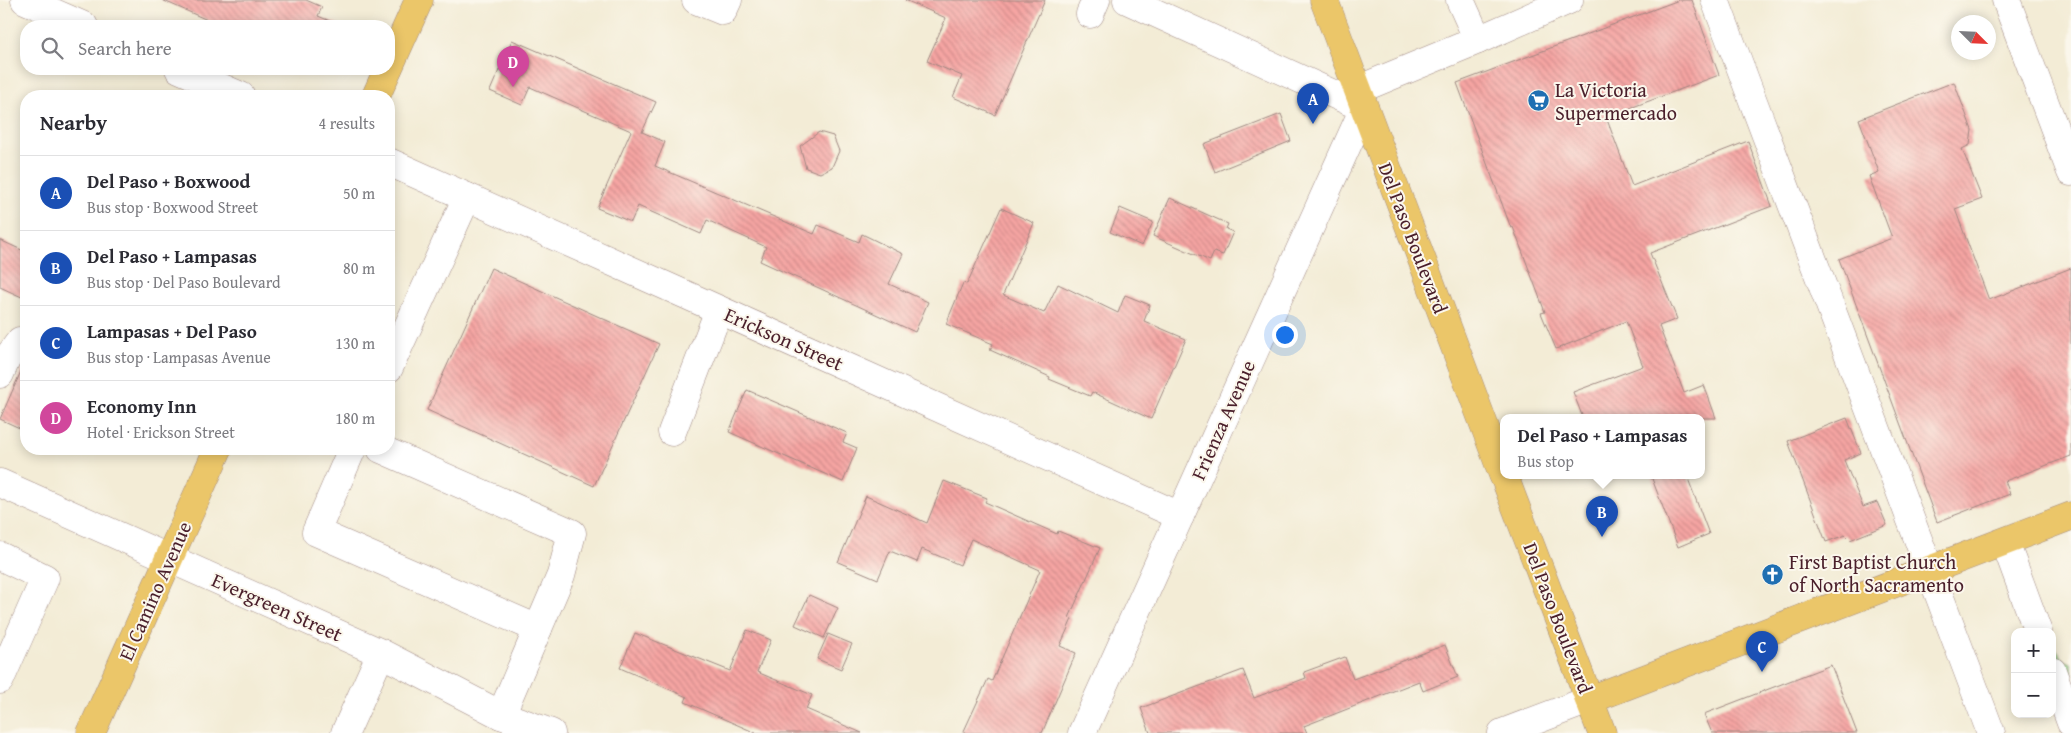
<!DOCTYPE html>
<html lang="en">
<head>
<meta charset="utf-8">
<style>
  body { margin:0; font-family:"Gentium Book Plus",serif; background:#f7f7f7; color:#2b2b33 }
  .controls { position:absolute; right:15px; bottom:15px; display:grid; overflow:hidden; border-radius:10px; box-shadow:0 2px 12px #0003 }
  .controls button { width:45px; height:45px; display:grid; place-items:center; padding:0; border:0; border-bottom:1px solid #e1e1e2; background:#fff; color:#2b2b33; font:25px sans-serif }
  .compass { position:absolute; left:1951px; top:15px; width:45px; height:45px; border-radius:50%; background:#fff; box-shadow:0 2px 12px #0003; rotate:114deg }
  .you { position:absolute; left:1284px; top:334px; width:18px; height:18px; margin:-12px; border:4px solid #fff; border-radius:50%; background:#1a73e8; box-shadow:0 0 0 8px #1a73e833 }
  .badge { display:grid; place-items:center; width:32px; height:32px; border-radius:50%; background:#1f6fb2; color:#fff; font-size:16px; font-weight:700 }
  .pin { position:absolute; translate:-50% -41px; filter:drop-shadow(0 1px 2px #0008) }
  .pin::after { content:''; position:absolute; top:26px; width:18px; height:15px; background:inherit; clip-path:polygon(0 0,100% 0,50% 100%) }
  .popup { position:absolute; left:1500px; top:414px; width:205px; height:65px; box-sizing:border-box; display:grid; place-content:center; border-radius:10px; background:#fff; filter:drop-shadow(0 1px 4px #0005); font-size:16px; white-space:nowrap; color:#7c7c81 }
  .popup b { font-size:19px; color:#2b2b33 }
  .popup::after { content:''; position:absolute; left:50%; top:100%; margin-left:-10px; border:10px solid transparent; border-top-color:#fff }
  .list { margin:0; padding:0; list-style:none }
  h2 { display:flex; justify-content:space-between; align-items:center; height:65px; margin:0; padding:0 20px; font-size:21px }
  h2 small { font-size:16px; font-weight:400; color:#7c7c81 }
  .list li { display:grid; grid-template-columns:32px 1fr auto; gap:15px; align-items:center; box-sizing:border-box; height:75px; padding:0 20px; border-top:1px solid #e1e1e2 }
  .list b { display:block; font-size:19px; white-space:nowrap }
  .list p { margin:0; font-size:16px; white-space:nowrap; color:#7c7c81 }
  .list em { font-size:16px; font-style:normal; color:#7c7c81 }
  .icon { flex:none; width:28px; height:28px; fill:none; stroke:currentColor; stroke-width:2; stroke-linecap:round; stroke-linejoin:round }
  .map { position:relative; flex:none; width:2071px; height:733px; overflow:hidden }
  .search { position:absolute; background:#fff; box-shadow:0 2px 12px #0003; left:20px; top:20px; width:375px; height:55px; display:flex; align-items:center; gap:12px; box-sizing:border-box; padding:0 18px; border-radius:20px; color:#7c7c81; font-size:19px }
  .panel { position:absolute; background:#fff; box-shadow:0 2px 12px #0003; left:20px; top:90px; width:375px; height:365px; border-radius:20px }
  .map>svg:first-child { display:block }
  .green { fill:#9dde95; stroke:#747e60 }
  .building { fill:url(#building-back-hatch) }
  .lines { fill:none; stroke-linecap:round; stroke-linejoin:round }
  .minor-casing { stroke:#9e8680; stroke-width:29 }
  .major-casing { stroke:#9e8680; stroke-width:29 }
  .minor { stroke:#fff; stroke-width:28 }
  .major { stroke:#ebc669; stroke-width:28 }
  .labels { text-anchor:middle; stroke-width:4; stroke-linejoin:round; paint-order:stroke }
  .poi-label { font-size:20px; fill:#4a1f2b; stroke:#fbf7ec; text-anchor:start }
  .street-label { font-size:20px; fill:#4a1f2b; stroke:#fbf7ec }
</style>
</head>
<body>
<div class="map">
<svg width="2071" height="733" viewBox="0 0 2071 733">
  <defs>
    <pattern id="building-back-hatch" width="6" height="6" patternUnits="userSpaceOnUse" patternTransform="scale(1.25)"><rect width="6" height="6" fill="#f6a5a3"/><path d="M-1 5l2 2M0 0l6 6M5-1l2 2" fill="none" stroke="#c98685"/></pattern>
  </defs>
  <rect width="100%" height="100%" fill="#fbf7ec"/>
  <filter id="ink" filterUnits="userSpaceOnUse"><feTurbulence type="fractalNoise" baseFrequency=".02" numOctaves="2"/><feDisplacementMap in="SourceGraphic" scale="10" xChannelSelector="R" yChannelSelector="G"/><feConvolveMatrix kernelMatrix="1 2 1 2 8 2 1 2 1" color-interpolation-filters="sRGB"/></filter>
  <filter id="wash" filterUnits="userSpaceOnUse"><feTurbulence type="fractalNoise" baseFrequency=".0096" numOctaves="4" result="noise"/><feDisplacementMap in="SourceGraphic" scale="20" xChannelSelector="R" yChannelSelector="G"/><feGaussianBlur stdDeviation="1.12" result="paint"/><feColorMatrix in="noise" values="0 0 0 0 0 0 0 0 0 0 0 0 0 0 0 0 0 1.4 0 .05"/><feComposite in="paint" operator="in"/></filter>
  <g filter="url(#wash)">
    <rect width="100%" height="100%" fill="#f3ecd6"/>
    <path class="green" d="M 2052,643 L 2064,660 L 2071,663 L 2071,695 Z"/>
    <g id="blocks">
      <g class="building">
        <path d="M 162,0 L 306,0 L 322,7 L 318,16 L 342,26 L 221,26 Z"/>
        <path d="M 905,0 L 1045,0 L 995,115 L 953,97 L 962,76 L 927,61 L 946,18 Z"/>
        <path d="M 1679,0 L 1692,0 L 1719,75 L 1606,117 L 1632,186 L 1748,141 L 1772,206 L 1650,253 L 1677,319 L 1659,326 L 1684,393 L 1704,385 L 1716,418 L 1583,418 L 1573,392 L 1643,366 L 1626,321 L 1556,349 L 1541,313 L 1545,312 L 1513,227 L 1511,228 L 1457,83 Z"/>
        <path d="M 512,40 L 656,102 L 642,132 L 665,142 L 655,166 L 814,234 L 818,225 L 859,242 L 862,234 L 903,254 L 889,284 L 928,302 L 915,332 L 760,261 L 766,247 L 707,220 L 701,234 L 638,206 L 631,222 L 597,208 L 631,131 L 530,87 L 522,105 L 490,91 Z"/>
        <path d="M 1954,82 L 1972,130 L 1970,145 L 1962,149 L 1982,199 L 1955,209 L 1989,300 L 2071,268 L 2071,456 L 2005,481 L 2010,494 L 1937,522 L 1839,259 L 1892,238 L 1869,176 L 1879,172 L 1859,119 Z"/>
        <path d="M 1281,114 L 1291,141 L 1215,172 L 1204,144 Z"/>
        <path d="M 819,132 L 833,136 L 839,151 L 832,167 L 820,173 L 806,168 L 800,146 Z"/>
        <path d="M 1170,198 L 1228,224 L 1226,229 L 1233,232 L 1223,255 L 1214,252 L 1210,261 L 1153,236 Z"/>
        <path d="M 1001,208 L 1034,223 L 1003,295 L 1044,313 L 1058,284 L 1118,313 L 1125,295 L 1150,305 L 1144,321 L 1186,339 L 1151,419 L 1092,392 L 1090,396 L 1049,379 L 1050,377 L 990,350 L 993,344 L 946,324 L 963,283 L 967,284 Z"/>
        <path d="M 1120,208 L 1153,222 L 1142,246 L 1110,232 Z"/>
        <path d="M 0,240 L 26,252 L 26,299 L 0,287 Z"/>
        <path d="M 491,268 L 659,344 L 594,486 L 427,410 Z"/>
        <path d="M 26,360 L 26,431 L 0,419 Z"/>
        <path d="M 747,390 L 847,433 L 843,442 L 857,448 L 843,482 L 729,432 Z"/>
        <path d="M 1847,418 L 1861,453 L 1844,460 L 1863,507 L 1877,502 L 1887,525 L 1850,540 L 1845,535 L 1826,542 L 1788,441 Z"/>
        <path d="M 1651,476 L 1687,476 L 1709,534 L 1678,547 Z"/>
        <path d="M 944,481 L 987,498 L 985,502 L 1057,534 L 1058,531 L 1100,548 L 1069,618 L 1072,619 L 1060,646 L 1076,653 L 1042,733 L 963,733 L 988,679 L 992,681 L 1040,570 L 971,539 L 960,565 L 922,549 L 917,562 L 890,551 L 878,579 L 838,562 L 866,496 L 927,523 Z"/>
        <path d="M 809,595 L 838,608 L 824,638 L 795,625 Z"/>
        <path d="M 747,630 L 771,640 L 757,672 L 812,695 L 806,709 L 862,733 L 756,733 L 685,702 L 687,697 L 620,668 L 635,633 L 730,671 Z"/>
        <path d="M 828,634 L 852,644 L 841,669 L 817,659 Z"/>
        <path d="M 1445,645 L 1458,677 L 1423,691 L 1419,681 L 1304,726 L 1307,733 L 1150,733 L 1141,708 L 1243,670 L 1254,698 L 1306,678 L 1304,672 L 1345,657 L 1353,679 Z"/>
        <path d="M 1831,665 L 1857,733 L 1712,733 L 1704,714 Z"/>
      </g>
    </g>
  </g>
  <g filter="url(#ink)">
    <use href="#blocks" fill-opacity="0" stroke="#9e8680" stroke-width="1"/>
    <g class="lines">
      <defs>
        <g id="minor">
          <path d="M 25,0 L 84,26"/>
          <path d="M 696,0 L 723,11 L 728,0"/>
          <path d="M 1460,0 L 1478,40 L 1569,0"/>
          <path d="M 1715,0 L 1991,733"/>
          <path d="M 2006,0 L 2071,172"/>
          <path d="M 1090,14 L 1096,0"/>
          <path d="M 179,69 L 241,96"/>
          <path d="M 1357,90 L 1478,40"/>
          <path d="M 389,162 L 1180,516"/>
          <path d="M 389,368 L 467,197"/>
          <path d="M 0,374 L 6,360 L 20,341 L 26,341"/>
          <path d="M 672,432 L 719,310"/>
          <path d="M 352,449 L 316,532 L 538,629"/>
          <path d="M 381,449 L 572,533 L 561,575 L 501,715"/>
          <path d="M 0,483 L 381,653 L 501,715 L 551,733"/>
          <path d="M 2005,542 L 2038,632"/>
          <path d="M 0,556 L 45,578 L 0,680"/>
          <path d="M 2052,671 L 2071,723"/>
          <path d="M 345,733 L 381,653"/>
          <path d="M 1082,733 L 1364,108 L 1127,0"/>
          <path d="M 1502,733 L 1589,700"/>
        </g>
        <g id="major">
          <path d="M 1324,0 L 1503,475"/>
          <path d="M 389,67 L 419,0"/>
          <path d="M 376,96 L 388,69"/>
          <path d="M 1504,476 L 1602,733"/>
          <path d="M 1589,700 L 2071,516"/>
          <path d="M 91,733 L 218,449"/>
        </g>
      </defs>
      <use href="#minor" class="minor-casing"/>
      <use href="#major" class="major-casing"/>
      <use href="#minor" class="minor"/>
      <use href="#major" class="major"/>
    </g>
  </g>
  <defs>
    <symbol id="supermarket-disc" viewBox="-11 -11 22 22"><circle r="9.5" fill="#1f6fb2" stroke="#fbf7ec"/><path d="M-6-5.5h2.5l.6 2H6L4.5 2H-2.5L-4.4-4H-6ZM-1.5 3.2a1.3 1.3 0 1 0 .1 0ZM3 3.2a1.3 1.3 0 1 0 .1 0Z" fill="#fff"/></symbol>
    <symbol id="church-disc" viewBox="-11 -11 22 22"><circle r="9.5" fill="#1f6fb2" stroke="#fbf7ec"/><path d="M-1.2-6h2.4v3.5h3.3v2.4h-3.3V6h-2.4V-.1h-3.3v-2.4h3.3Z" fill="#fff"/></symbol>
  </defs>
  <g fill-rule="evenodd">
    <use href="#supermarket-disc" x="1526" y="88" width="25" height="25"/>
    <use href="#church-disc" x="1760" y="562" width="25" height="25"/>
  </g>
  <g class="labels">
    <g class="poi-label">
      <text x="1555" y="97">La Victoria<tspan x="1555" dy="23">Supermercado</tspan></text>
      <text x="1789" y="569">First Baptist Church<tspan x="1789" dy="23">of North Sacramento</tspan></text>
    </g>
    <g class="street-label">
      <text transform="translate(1413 238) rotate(69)" y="7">Del Paso Boulevard</text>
      <text transform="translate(784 339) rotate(24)" y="7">Erickson Street</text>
      <text transform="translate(1223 420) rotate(-66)" y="7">Frienza Avenue</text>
      <text transform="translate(155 591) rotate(-66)" y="7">El Camino Avenue</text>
      <text transform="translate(277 607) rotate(24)" y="7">Evergreen Street</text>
      <text transform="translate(1558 618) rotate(69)" y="7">Del Paso Boulevard</text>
    </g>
  </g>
</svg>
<div class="controls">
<button>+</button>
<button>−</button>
</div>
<svg class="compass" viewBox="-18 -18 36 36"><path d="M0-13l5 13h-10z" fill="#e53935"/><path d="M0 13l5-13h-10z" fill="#7c7c81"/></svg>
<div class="you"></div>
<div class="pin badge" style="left:1313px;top:124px;background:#1a4fb4">A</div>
<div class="pin badge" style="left:1602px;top:537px;background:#1a4fb4">B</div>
<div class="popup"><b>Del Paso + Lampasas</b>Bus stop</div>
<div class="pin badge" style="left:1762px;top:672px;background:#1a4fb4">C</div>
<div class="pin badge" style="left:513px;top:87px;background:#d1479c">D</div>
<div class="search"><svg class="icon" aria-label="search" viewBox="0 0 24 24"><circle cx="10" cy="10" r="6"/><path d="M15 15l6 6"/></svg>Search here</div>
<section class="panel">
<h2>Nearby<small>4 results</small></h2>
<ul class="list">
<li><span class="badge" style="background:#1a4fb4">A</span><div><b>Del Paso + Boxwood</b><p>Bus stop · Boxwood Street</p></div><em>50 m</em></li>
<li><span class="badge" style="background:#1a4fb4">B</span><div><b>Del Paso + Lampasas</b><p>Bus stop · Del Paso Boulevard</p></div><em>80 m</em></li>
<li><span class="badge" style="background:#1a4fb4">C</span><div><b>Lampasas + Del Paso</b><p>Bus stop · Lampasas Avenue</p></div><em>130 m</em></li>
<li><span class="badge" style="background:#d1479c">D</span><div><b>Economy Inn</b><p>Hotel · Erickson Street</p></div><em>180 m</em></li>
</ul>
</section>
</div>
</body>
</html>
